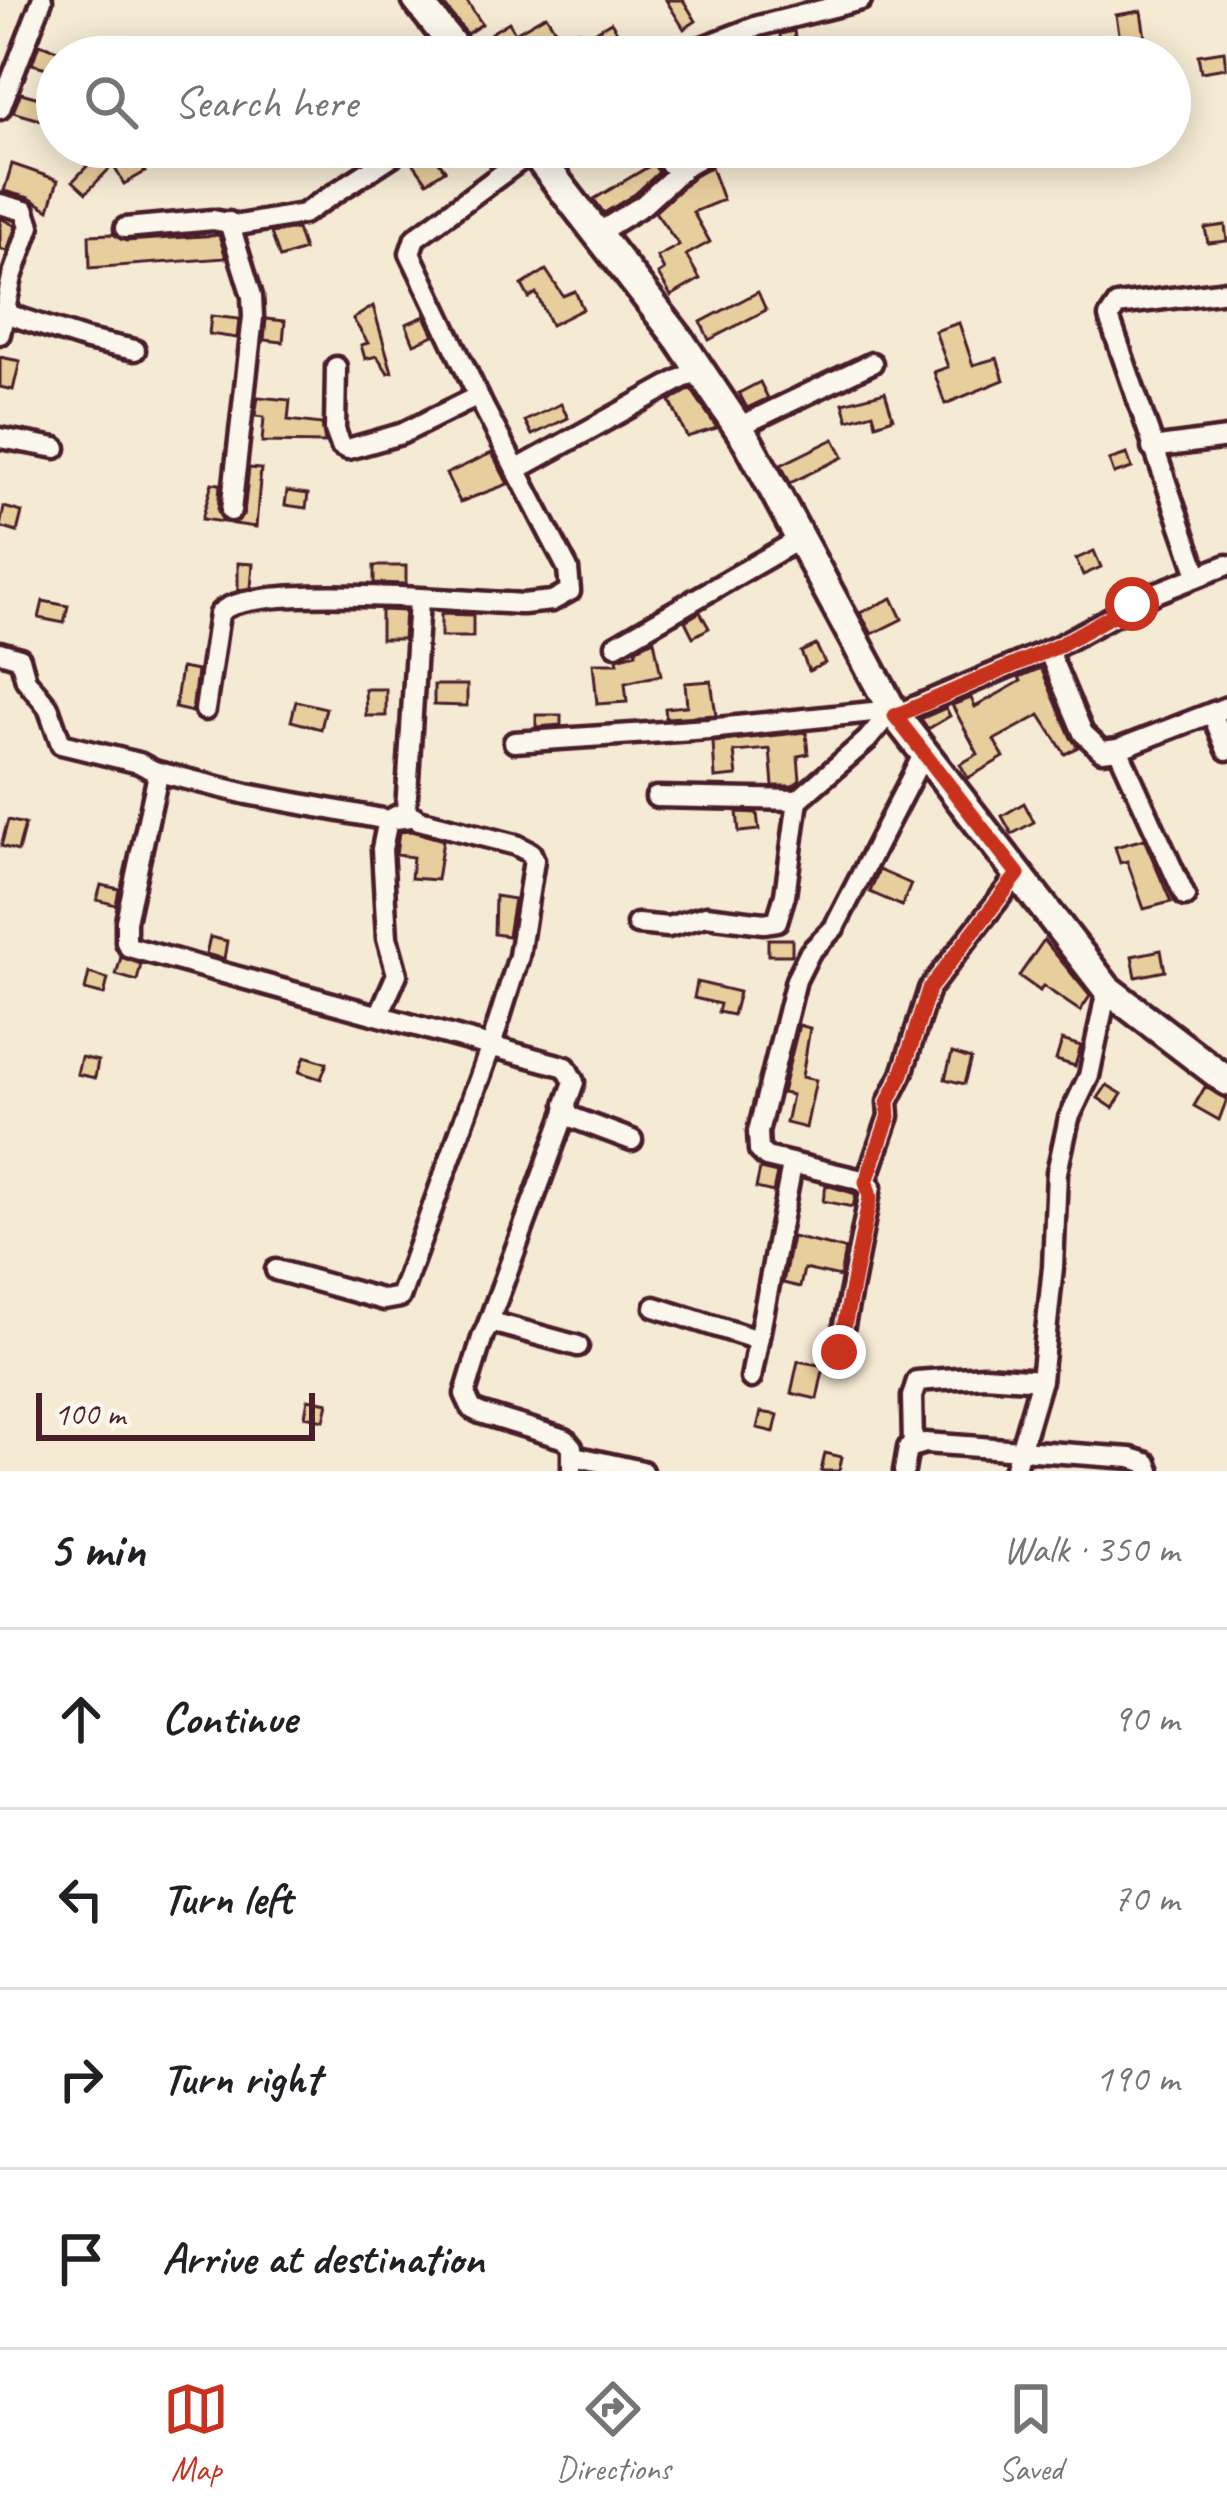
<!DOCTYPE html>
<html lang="en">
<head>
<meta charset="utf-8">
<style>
  body { margin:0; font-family:Caveat,sans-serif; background:#f2f2f2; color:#202124 }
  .scale { position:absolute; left:36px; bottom:30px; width:279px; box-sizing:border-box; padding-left:12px; border:6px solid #4a1f2b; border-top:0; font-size:33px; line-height:42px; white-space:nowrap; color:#4a1f2b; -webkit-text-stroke:9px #fbf7ec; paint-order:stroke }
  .stop { position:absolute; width:36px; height:36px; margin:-27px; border:9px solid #c8321e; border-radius:50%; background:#fff }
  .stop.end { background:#c8321e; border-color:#fff; box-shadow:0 3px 12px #0008 }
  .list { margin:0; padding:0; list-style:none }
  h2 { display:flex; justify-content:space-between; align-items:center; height:156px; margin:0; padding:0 48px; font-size:51px }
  h2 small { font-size:39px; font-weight:400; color:#757577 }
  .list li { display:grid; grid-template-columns:78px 1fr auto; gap:36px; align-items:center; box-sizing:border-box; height:180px; padding:0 48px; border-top:3px solid #e0e0e0 }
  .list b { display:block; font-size:45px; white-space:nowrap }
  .list em { font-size:39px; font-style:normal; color:#757577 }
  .icon { flex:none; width:66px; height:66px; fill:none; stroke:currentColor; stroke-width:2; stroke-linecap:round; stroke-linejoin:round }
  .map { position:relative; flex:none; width:1227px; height:1471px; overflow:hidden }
  .search { position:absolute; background:#fff; box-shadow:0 6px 30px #0003; left:36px; right:36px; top:36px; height:132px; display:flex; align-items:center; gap:30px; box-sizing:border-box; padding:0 42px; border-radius:66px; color:#757577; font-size:45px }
  .sheet { height:876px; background:#fff }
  nav { display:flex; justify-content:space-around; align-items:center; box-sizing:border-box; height:168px; border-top:3px solid #e0e0e0; background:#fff; font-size:33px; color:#757577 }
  nav a { display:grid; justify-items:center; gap:6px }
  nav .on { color:#c8321e }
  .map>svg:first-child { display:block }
  .building { fill:#e7ce9d; stroke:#4a1f2b; stroke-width:3 }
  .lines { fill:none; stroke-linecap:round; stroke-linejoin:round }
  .street-casing { stroke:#4a1f2b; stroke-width:27 }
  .secondary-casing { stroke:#4a1f2b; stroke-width:36 }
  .street { stroke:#fbf7ec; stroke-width:18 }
  .secondary { stroke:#fbf7ec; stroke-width:27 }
  .route { stroke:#c8321e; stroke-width:15 }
</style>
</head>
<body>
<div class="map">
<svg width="1227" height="1471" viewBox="0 0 1227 1471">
  <rect width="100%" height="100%" fill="#f5ebd4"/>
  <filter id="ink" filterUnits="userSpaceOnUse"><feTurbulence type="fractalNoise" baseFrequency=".00833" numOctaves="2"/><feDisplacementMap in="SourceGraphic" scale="24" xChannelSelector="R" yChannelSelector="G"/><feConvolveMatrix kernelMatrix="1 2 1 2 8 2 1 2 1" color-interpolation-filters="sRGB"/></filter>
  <g filter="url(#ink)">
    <g class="building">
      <path d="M 440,0 L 466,0 L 482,24 L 467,34 Z"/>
      <path d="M 666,0 L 683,0 L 696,21 L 684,29 Z"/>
      <path d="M 1141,11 L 1148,57 L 1123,57 L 1116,15 Z"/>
      <path d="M 546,15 L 572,57 L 505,57 L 491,33 L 509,22 L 515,33 Z"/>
      <path d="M 611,22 L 625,44 L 631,57 L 602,57 L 589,35 Z"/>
      <path d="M 794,31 L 798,57 L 783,57 L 780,34 Z"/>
      <path d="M 1015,42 L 1018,57 L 973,57 L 972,49 Z"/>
      <path d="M 39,44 L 57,50 L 57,71 L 32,64 Z"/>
      <path d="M 1224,51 L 1226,68 L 1201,72 L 1198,55 Z"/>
      <path d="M 21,93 L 57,103 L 57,125 L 13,112 Z"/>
      <path d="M 118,147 L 131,147 L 145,172 L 124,184 L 113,165 L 86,193 L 73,181 L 92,161 Z"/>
      <path d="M 420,147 L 428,147 L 445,170 L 427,182 L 411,160 Z"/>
      <path d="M 12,164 L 58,180 L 49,210 L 29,198 L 4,191 Z"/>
      <path d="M 653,164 L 659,172 L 635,194 L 604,213 L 594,199 Z"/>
      <path d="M 711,167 L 723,200 L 693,212 L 710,242 L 686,255 L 700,279 L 671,296 L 658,274 L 664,270 L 657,257 L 679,245 L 655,212 L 695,176 Z"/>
      <path d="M 0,218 L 16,226 L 7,251 L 0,249 Z"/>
      <path d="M 1225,225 L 1227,241 L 1208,243 L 1205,228 Z"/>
      <path d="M 297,229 L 304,250 L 280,258 L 271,233 Z"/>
      <path d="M 113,234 L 126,241 L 219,235 L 226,258 L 90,268 L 89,235 Z"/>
      <path d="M 546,270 L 563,296 L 575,291 L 583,309 L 551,325 L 536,293 L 529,298 L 522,285 Z"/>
      <path d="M 758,292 L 766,310 L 709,340 L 701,322 Z"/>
      <path d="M 373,306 L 392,372 L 388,373 L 377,356 L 365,359 L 361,345 L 368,343 L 353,319 Z"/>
      <path d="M 211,316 L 239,319 L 237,338 L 209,334 Z"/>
      <path d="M 425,316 L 434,335 L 414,344 L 406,324 Z"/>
      <path d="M 266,319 L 285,321 L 283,342 L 264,340 Z"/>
      <path d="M 959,323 L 973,365 L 997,358 L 1004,380 L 945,404 L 934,372 L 948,367 L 935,331 Z"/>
      <path d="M 0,357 L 20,361 L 13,390 L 0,387 Z"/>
      <path d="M 760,382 L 768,398 L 747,408 L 739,393 Z"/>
      <path d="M 691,389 L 717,428 L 687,437 L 670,401 Z"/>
      <path d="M 885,392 L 893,418 L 876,424 L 873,413 L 848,420 L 843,403 Z"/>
      <path d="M 258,397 L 290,400 L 288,420 L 322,424 L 325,443 L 262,442 L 264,417 L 255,416 Z"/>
      <path d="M 561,404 L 568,418 L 532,435 L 525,421 Z"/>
      <path d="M 834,439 L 843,457 L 790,483 L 781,465 Z"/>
      <path d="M 492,453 L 508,484 L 460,502 L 446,474 Z"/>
      <path d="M 1127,454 L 1132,468 L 1114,474 L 1109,460 Z"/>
      <path d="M 249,468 L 261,469 L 256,527 L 234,524 L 244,514 Z"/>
      <path d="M 212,483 L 220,484 L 218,511 L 224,522 L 202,519 Z"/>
      <path d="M 287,491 L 308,494 L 306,508 L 285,505 Z"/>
      <path d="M 4,507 L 22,512 L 17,532 L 0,527 Z"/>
      <path d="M 1094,551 L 1101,567 L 1083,575 L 1076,559 Z"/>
      <path d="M 238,563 L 253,564 L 251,588 L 238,590 Z"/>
      <path d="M 374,566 L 406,566 L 406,584 L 374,583 Z"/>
      <path d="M 892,598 L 902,619 L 872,634 L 860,613 Z"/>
      <path d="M 43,601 L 68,606 L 64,623 L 39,618 Z"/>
      <path d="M 381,610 L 405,611 L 403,639 L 381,639 Z"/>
      <path d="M 700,612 L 709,628 L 693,637 L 685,621 Z"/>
      <path d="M 441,614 L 473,615 L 473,637 L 441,637 Z"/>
      <path d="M 654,640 L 661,675 L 625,683 L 627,702 L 597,704 L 593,663 L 618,663 L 617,658 L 636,653 L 636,649 Z"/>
      <path d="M 816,645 L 825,663 L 809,671 L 801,652 Z"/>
      <path d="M 181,668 L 197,671 L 192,712 L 175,708 Z"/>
      <path d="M 1041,668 L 1071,738 L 1078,747 L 1065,754 L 1040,715 L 994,740 L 1004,757 L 968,778 L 960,764 L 978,754 L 952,705 L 971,698 L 975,707 L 1021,681 L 1019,677 Z"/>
      <path d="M 711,681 L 716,715 L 666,718 L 665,708 L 687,706 L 685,683 Z"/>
      <path d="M 434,685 L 467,685 L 467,706 L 434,705 Z"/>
      <path d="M 365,689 L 386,689 L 386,716 L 366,716 Z"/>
      <path d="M 296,701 L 326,708 L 321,729 L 291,721 Z"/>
      <path d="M 946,708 L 950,716 L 928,729 L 921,719 Z"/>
      <path d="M 536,715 L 561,715 L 561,725 L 536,727 Z"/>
      <path d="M 806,732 L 808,754 L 798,756 L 800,780 L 793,786 L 773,786 L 770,749 L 734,752 L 737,776 L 715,778 L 713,742 Z"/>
      <path d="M 1024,803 L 1034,822 L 1012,834 L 1002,816 Z"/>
      <path d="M 737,812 L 757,813 L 759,830 L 739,832 Z"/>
      <path d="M 8,820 L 25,824 L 18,851 L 1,846 Z"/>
      <path d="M 411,831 L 443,840 L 437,880 L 411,878 L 413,857 L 396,855 L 399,832 Z"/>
      <path d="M 1144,839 L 1171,902 L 1144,909 L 1127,861 L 1120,863 L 1115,847 Z"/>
      <path d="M 879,870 L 911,884 L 902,906 L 870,892 Z"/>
      <path d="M 101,885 L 119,889 L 116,905 L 97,900 Z"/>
      <path d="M 495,896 L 514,899 L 508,936 L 494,934 Z"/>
      <path d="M 210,937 L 227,941 L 224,959 L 206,954 Z"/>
      <rect x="768" y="939" width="24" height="16"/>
      <path d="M 1044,940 L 1090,996 L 1080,1011 L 1043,986 L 1040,991 L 1019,976 Z"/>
      <path d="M 1161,950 L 1165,971 L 1136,977 L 1132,956 Z"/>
      <path d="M 121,957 L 141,964 L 137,981 L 116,975 Z"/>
      <path d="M 89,973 L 108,979 L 104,995 L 85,990 Z"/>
      <path d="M 697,982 L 739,992 L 733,1015 L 718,1012 L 720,1004 L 694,998 Z"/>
      <path d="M 799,1025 L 810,1028 L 802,1077 L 816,1080 L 806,1128 L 786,1123 L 792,1095 L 782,1093 Z"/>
      <path d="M 1062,1040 L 1081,1046 L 1075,1066 L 1056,1060 Z"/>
      <path d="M 952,1053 L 971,1059 L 964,1084 L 945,1079 Z"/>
      <path d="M 305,1056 L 327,1063 L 321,1079 L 299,1072 Z"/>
      <path d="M 81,1057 L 98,1061 L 95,1078 L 77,1074 Z"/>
      <path d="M 1107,1085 L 1122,1094 L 1113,1108 L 1098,1098 Z"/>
      <path d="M 1205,1087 L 1227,1099 L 1219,1120 L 1194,1106 Z"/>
      <path d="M 760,1169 L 777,1173 L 773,1192 L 756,1188 Z"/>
      <path d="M 826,1185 L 856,1194 L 853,1207 L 823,1201 Z"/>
      <path d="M 792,1237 L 845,1249 L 840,1277 L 804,1269 L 800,1287 L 783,1283 Z"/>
      <path d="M 798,1361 L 824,1366 L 817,1399 L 791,1393 Z"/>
      <path d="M 308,1399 L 328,1403 L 324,1420 L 305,1416 Z"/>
      <path d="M 761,1412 L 778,1415 L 774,1432 L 757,1428 Z"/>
      <path d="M 825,1453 L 842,1457 L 839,1471 L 821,1471 Z"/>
    </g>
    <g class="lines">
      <defs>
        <g id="street">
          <path d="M 578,43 L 589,57"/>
          <path d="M 676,57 L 758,26 L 861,0"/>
          <path d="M 0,109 L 42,0"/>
          <path d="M 656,147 L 677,172"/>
          <path d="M 0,204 L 25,211 L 30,226 L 12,277 L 0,334"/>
          <path d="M 229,222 L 252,296 L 253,317 L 231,511"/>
          <path d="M 125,228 L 213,220 L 239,225 L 303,214 L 406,147"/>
          <path d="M 596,234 L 643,205 L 687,165 L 719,147"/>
          <path d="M 4,313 L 87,340 L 135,350"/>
          <path d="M 336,367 L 335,430 L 341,446 L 348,449 L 401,434 L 478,396"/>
          <path d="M 738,427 L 872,363"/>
          <path d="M 0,438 L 56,448"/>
          <path d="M 1152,448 L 1227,438"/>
          <path d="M 516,470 L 699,369"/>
          <path d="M 1198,575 L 1109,317 L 1117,305 L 1227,291"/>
          <path d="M 616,645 L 798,540"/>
          <path d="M 1048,650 L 1083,733 L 1102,751 L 1118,749 L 1227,707"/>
          <path d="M 0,652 L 20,658 L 26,680 L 48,707 L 61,744 L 139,763 L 154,771 L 157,779 L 126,921 L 126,942 L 129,947 L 566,1067 L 574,1082 L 566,1104 L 568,1116 L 632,1140"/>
          <path d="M 205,710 L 219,614 C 242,581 474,602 523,604 L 552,601 L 570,591 L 568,569 L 483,406 L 410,253 L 415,238 L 533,151"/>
          <path d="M 1212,713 L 1227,750"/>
          <path d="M 895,715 L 1058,646 L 1153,594 L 1227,565"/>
          <path d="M 514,742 L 708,729 L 892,710"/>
          <path d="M 1118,749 L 1185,896"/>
          <path d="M 154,771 L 247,794 L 388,820 L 410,817"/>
          <path d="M 656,797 L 798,800 L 867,740 L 892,710"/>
          <path d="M 637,924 L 668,927 L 706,916 L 764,923 L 777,921 L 785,895 L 798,800"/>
          <path d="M 380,1013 L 397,974 L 387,938 L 382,849 L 388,820 L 398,815"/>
          <path d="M 866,1182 L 889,1116 L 888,1102 L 902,1074 L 929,989 L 1018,874"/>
          <path d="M 276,1270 L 384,1300 L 400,1297 L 491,1046 L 519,956 L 534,860 L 531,853 L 516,845 L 419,820 L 406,811 L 419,600"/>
          <path d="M 655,1307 L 758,1340"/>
          <path d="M 487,1327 L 566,1111"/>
          <path d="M 839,1351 L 871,1187 L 858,1179 L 766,1157 L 759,1150 L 758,1132 L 796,980 L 810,952 L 834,928 L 924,753"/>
          <path d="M 751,1378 L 792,1165"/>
          <path d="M 913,1444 L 912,1397 L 917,1381 L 984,1376 L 1041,1380"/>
          <path d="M 574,1456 L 642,1471"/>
          <path d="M 572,1471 L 572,1447 L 565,1439 L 480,1413 L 472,1409 L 465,1394 L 483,1335 L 487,1327 L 495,1323 L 578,1346"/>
          <path d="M 904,1471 L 908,1448 L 925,1443 L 1131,1458 L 1147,1463 L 1150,1471"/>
          <path d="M 1014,1471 L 1041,1380 L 1053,1267 L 1057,1172 L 1069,1118 L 1089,1076 L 1107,989"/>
        </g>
        <g id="secondary">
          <path d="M 417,0 L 462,57"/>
          <path d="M 530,147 L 679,339 L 748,442 L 895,715 L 1107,989 L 1227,1081"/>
        </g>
      </defs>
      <use href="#street" class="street-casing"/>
      <use href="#secondary" class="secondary-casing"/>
      <use href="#street" class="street"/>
      <use href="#secondary" class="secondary"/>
    </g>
  </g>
  <g class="lines" filter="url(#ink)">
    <path class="route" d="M 839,1352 L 870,1197 L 866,1182 L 889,1116 L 888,1102 L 902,1074 L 929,989 L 1018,874 L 895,716 L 1058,646 L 1132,604"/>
  </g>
</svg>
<div class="scale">100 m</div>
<div class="stop" style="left:1132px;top:604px"></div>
<div class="stop end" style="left:839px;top:1352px"></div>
<div class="search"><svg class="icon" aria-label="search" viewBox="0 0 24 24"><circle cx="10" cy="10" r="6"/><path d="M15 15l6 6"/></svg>Search here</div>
</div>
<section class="sheet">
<h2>5 min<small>Walk · 350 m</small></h2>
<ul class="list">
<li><svg class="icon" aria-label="ahead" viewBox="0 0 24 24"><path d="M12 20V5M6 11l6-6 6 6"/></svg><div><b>Continue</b></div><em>90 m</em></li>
<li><svg class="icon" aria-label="left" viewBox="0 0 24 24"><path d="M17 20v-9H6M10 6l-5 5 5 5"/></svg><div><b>Turn left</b></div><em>70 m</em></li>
<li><svg class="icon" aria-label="right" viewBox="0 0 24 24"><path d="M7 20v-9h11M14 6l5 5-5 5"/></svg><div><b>Turn right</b></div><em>190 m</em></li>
<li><svg class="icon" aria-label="arrive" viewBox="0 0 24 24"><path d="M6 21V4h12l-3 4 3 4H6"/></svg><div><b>Arrive at destination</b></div></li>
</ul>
</section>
<nav>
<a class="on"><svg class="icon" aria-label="map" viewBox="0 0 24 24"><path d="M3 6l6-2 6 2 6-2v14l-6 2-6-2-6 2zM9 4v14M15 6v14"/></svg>Map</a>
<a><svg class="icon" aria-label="directions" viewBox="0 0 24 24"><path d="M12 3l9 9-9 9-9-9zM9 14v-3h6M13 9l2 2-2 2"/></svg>Directions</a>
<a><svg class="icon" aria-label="saved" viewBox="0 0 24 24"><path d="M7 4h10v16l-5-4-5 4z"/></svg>Saved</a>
</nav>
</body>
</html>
